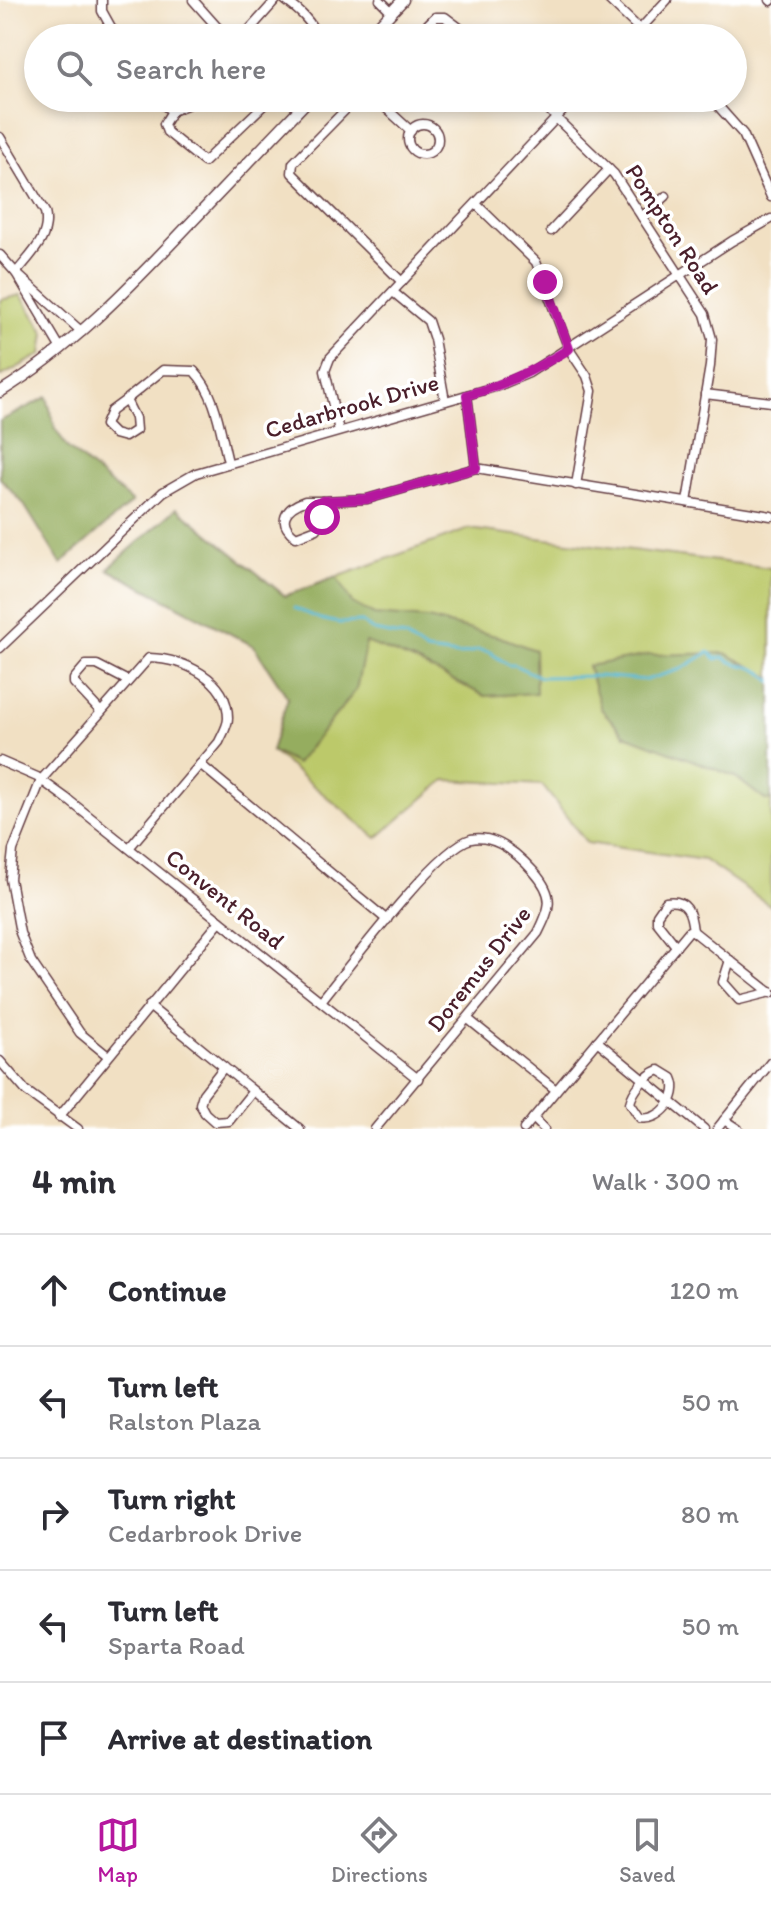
<!DOCTYPE html>
<html lang="en">
<head>
<meta charset="utf-8">
<style>
  body { margin:0; font-family:Itim,sans-serif; background:#f2f2f3; color:#2b2b33 }
  .stop { position:absolute; width:24px; height:24px; margin:-18px; border:6px solid #b5179e; border-radius:50%; background:#fff }
  .stop.end { background:#b5179e; border-color:#fff; box-shadow:0 2px 8px #0008 }
  .list { margin:0; padding:0; list-style:none }
  h2 { display:flex; justify-content:space-between; align-items:center; height:104px; margin:0; padding:0 32px; font-size:34px }
  h2 small { font-size:26px; font-weight:400; color:#7c7c81 }
  .list li { display:grid; grid-template-columns:52px 1fr auto; gap:24px; align-items:center; box-sizing:border-box; height:112px; padding:0 32px; border-top:2px solid #e1e1e2 }
  .list b { display:block; font-size:30px; white-space:nowrap }
  .list p { margin:0; font-size:26px; white-space:nowrap; color:#7c7c81 }
  .list em { font-size:26px; font-style:normal; color:#7c7c81 }
  .icon { flex:none; width:44px; height:44px; fill:none; stroke:currentColor; stroke-width:2; stroke-linecap:round; stroke-linejoin:round }
  .map { position:relative; flex:none; width:771px; height:1129px; overflow:hidden }
  .search { position:absolute; background:#fff; box-shadow:0 4px 12px #0003; left:24px; right:24px; top:24px; height:88px; display:flex; align-items:center; gap:20px; box-sizing:border-box; padding:0 28px; border-radius:44px; color:#7c7c81; font-size:30px }
  .sheet { height:664px; background:#fff }
  nav { display:flex; justify-content:space-around; align-items:center; box-sizing:border-box; height:112px; border-top:2px solid #e1e1e2; background:#fff; font-size:22px; color:#7c7c81 }
  nav a { display:grid; justify-items:center; gap:4px }
  nav .on { color:#b5179e }
  .map>svg:first-child { display:block }
  .green { fill:#bcc96b; stroke:#83744b; stroke-width:2 }
  .forest { fill:#95ad5f; stroke:#706645; stroke-width:2 }
  .lines { fill:none; stroke-linecap:round; stroke-linejoin:round }
  .stream { stroke:#50b5cf; stroke-width:3 }
  .minor-casing { stroke:#633c42; stroke-width:11 }
  .tertiary-casing { stroke:#633c42; stroke-width:13 }
  .minor { stroke:#fff; stroke-width:8 }
  .tertiary { stroke:#fff; stroke-width:10 }
  .route { stroke:#b5179e; stroke-width:10 }
  .labels { text-anchor:middle; stroke-width:7; stroke-linejoin:round; paint-order:stroke }
  .street-label { font-size:24px; fill:#4a1f2b; stroke:#fff }
</style>
</head>
<body>
<div class="map">
<svg width="771" height="1129" viewBox="0 0 771 1129">
  <rect width="100%" height="100%" fill="#fff"/>
  <filter id="ink" filterUnits="userSpaceOnUse"><feTurbulence type="fractalNoise" baseFrequency=".0125" numOctaves="2"/><feDisplacementMap in="SourceGraphic" scale="16" xChannelSelector="R" yChannelSelector="G"/><feConvolveMatrix kernelMatrix="1 2 1 2 8 2 1 2 1" color-interpolation-filters="sRGB"/></filter>
  <filter id="wash" filterUnits="userSpaceOnUse"><feTurbulence type="fractalNoise" baseFrequency=".006" numOctaves="4" result="noise"/><feDisplacementMap in="SourceGraphic" scale="32" xChannelSelector="R" yChannelSelector="G"/><feGaussianBlur stdDeviation="1.8" result="paint"/><feColorMatrix in="noise" values="0 0 0 0 0 0 0 0 0 0 0 0 0 0 0 0 0 1.4 0 .05"/><feComposite in="paint" operator="in"/></filter>
  <g filter="url(#wash)">
    <rect width="100%" height="100%" fill="#f1e0c3"/>
    <g class="green">
      <path d="M 21,295 L 45,333 L 42,354 L 0,377 L 0,300 Z"/>
      <path d="M 177,508 L 285,596 L 469,529 L 771,568 L 771,906 L 704,860 L 587,843 L 542,785 L 445,780 L 377,838 L 271,751 L 288,698 L 254,646 L 108,569 Z"/>
    </g>
    <g class="forest">
      <path d="M 47,397 L 55,428 L 67,447 L 132,502 L 61,564 L 23,503 L 0,478 L 0,421 Z"/>
      <path d="M 177,508 L 285,596 L 336,577 L 352,603 L 374,615 L 428,619 L 500,637 L 535,650 L 536,693 L 485,696 L 414,661 L 366,642 L 356,690 L 296,764 L 271,751 L 288,698 L 254,646 L 108,569 Z"/>
      <path d="M 725,653 L 771,677 L 771,801 L 765,800 L 734,776 L 625,735 L 601,709 L 588,666 L 649,655 Z"/>
    </g>
    <g class="lines">
      <path class="stream" d="M 295,608 L 320,619 L 339,623 L 362,622 L 374,631 L 405,637 L 426,651 L 459,655 L 478,650 L 490,652 L 508,665 L 514,665 L 540,677 L 598,676 L 646,680 L 681,669 L 709,652 L 716,659 L 723,657 C 739,670 755,661 771,681"/>
    </g>
  </g>
  <g filter="url(#ink)">
    <g class="lines">
      <defs>
        <g id="minor">
          <path d="M 102,0 L 102,11 L 117,38"/>
          <path d="M 193,0 L 217,27 L 232,38"/>
          <path d="M 285,0 C 297,9 314,22 316,38"/>
          <path d="M 380,0 L 392,12"/>
          <path d="M 609,0 L 649,38"/>
          <path d="M 770,0 L 771,1"/>
          <path d="M 242,38 L 276,0"/>
          <path d="M 414,38 L 435,17 L 445,17 L 473,38"/>
          <path d="M 632,38 L 667,0"/>
          <path d="M 154,98 L 172,111 L 189,104 L 193,98"/>
          <path d="M 357,98 L 293,163 L 292,173 L 402,282"/>
          <path d="M 375,98 L 411,131"/>
          <path d="M 539,98 L 556,118 L 614,174 L 705,314 L 712,339 L 710,366 L 687,502"/>
          <path d="M 711,98 L 743,134 L 771,197"/>
          <path d="M 172,111 L 164,124 L 167,132 L 204,162 L 271,98"/>
          <circle cx="423" cy="139" r="15"/>
          <path d="M 0,137 L 45,212 C 51,237 31,254 16,273 L 0,255"/>
          <path d="M 476,204 L 536,262 L 569,349 L 587,376 L 592,391 L 576,485"/>
          <path d="M 642,217 L 666,196"/>
          <path d="M 551,231 L 609,169"/>
          <path d="M 393,292 L 428,321 L 434,339 L 445,401"/>
          <path d="M 61,349 L 16,273 L 82,332"/>
          <path d="M 705,394 L 771,402"/>
          <path d="M 467,395 L 476,468"/>
          <path d="M 126,400 L 163,370 L 194,371 C 217,395 220,431 228,462"/>
          <path d="M 126,400 L 135,418 L 136,430 L 125,437 L 114,434 L 105,425 L 111,411 Z"/>
          <path d="M 339,431 L 325,371 L 330,358 L 575,98"/>
          <path d="M 305,501 L 322,501 L 322,517 L 317,529 L 296,537 C 276,522 285,508 305,501 Z"/>
          <path d="M 322,501 L 367,499 L 476,468 L 771,516"/>
          <path d="M 0,648 L 163,492 L 196,473 L 498,386 L 529,373 L 732,241 L 771,219"/>
          <path d="M 101,712 L 74,683 L 74,679 L 86,665 L 97,665 L 128,681"/>
          <path d="M 0,761 L 37,777 L 66,798 L 418,1079"/>
          <path d="M 200,764 L 387,920"/>
          <path d="M 693,931 L 771,993"/>
          <path d="M 676,946 L 657,922 L 657,915 L 666,902 C 688,899 691,913 693,931"/>
          <path d="M 730,960 L 723,982 L 739,1000 L 771,992"/>
          <path d="M 321,1001 C 347,969 438,847 471,839 C 496,834 519,855 534,872 C 555,896 551,907 538,933 L 375,1129"/>
          <path d="M 149,1006 L 300,1129"/>
          <path d="M 468,1019 L 556,1090"/>
          <path d="M 597,1041 L 704,1129"/>
          <path d="M 108,1056 L 80,1033 L 31,961 L 20,933 L 10,879 L 13,850 L 41,780 L 149,658 C 183,659 228,678 228,718 C 228,726 222,735 219,742 L 129,848"/>
          <path d="M 0,1061 L 26,1091 L 78,1129"/>
          <path d="M 224,1067 L 203,1094 L 200,1104 L 205,1113 L 215,1122 L 229,1121 L 253,1091"/>
          <path d="M 659,1070 L 672,1078 C 681,1097 660,1122 640,1118 L 630,1103 C 633,1090 646,1075 659,1070 Z"/>
          <path d="M 59,1117 L 220,921"/>
          <path d="M 533,1118 L 544,1129"/>
          <path d="M 724,1120 L 738,1129"/>
          <path d="M 524,1129 L 689,931 L 693,931"/>
          <path d="M 717,1129 L 771,1062"/>
        </g>
        <g id="tertiary">
          <path d="M 367,38 L 403,0"/>
          <path d="M 0,392 C 70,349 127,290 183,231 C 225,187 268,142 310,98"/>
        </g>
      </defs>
      <use href="#minor" class="minor-casing"/>
      <use href="#tertiary" class="tertiary-casing"/>
      <use href="#minor" class="minor"/>
      <use href="#tertiary" class="tertiary"/>
    </g>
  </g>
  <g class="lines" filter="url(#ink)">
    <path class="route" d="M 322,517 L 322,501 L 367,499 L 476,468 L 467,395 C 505,385 536,369 569,349 L 545,282"/>
  </g>
  <g class="labels">
    <g class="street-label">
      <text transform="translate(672 229) rotate(57)" y="8">Pompton Road</text>
      <text transform="translate(352 406) rotate(-16)" y="8">Cedarbrook Drive</text>
      <text transform="translate(225 899) rotate(39)" y="8">Convent Road</text>
      <text transform="translate(479 969) rotate(-52)" y="8">Doremus Drive</text>
    </g>
  </g>
</svg>
<div class="stop" style="left:322px;top:517px"></div>
<div class="stop end" style="left:545px;top:282px"></div>
<div class="search"><svg class="icon" aria-label="search" viewBox="0 0 24 24"><circle cx="10" cy="10" r="6"/><path d="M15 15l6 6"/></svg>Search here</div>
</div>
<section class="sheet">
<h2>4 min<small>Walk · 300 m</small></h2>
<ul class="list">
<li><svg class="icon" aria-label="ahead" viewBox="0 0 24 24"><path d="M12 20V5M6 11l6-6 6 6"/></svg><div><b>Continue</b></div><em>120 m</em></li>
<li><svg class="icon" aria-label="left" viewBox="0 0 24 24"><path d="M17 20v-9H6M10 6l-5 5 5 5"/></svg><div><b>Turn left</b><p>Ralston Plaza</p></div><em>50 m</em></li>
<li><svg class="icon" aria-label="right" viewBox="0 0 24 24"><path d="M7 20v-9h11M14 6l5 5-5 5"/></svg><div><b>Turn right</b><p>Cedarbrook Drive</p></div><em>80 m</em></li>
<li><svg class="icon" aria-label="left" viewBox="0 0 24 24"><path d="M17 20v-9H6M10 6l-5 5 5 5"/></svg><div><b>Turn left</b><p>Sparta Road</p></div><em>50 m</em></li>
<li><svg class="icon" aria-label="arrive" viewBox="0 0 24 24"><path d="M6 21V4h12l-3 4 3 4H6"/></svg><div><b>Arrive at destination</b></div></li>
</ul>
</section>
<nav>
<a class="on"><svg class="icon" aria-label="map" viewBox="0 0 24 24"><path d="M3 6l6-2 6 2 6-2v14l-6 2-6-2-6 2zM9 4v14M15 6v14"/></svg>Map</a>
<a><svg class="icon" aria-label="directions" viewBox="0 0 24 24"><path d="M12 3l9 9-9 9-9-9zM9 14v-3h6M13 9l2 2-2 2"/></svg>Directions</a>
<a><svg class="icon" aria-label="saved" viewBox="0 0 24 24"><path d="M7 4h10v16l-5-4-5 4z"/></svg>Saved</a>
</nav>
</body>
</html>
